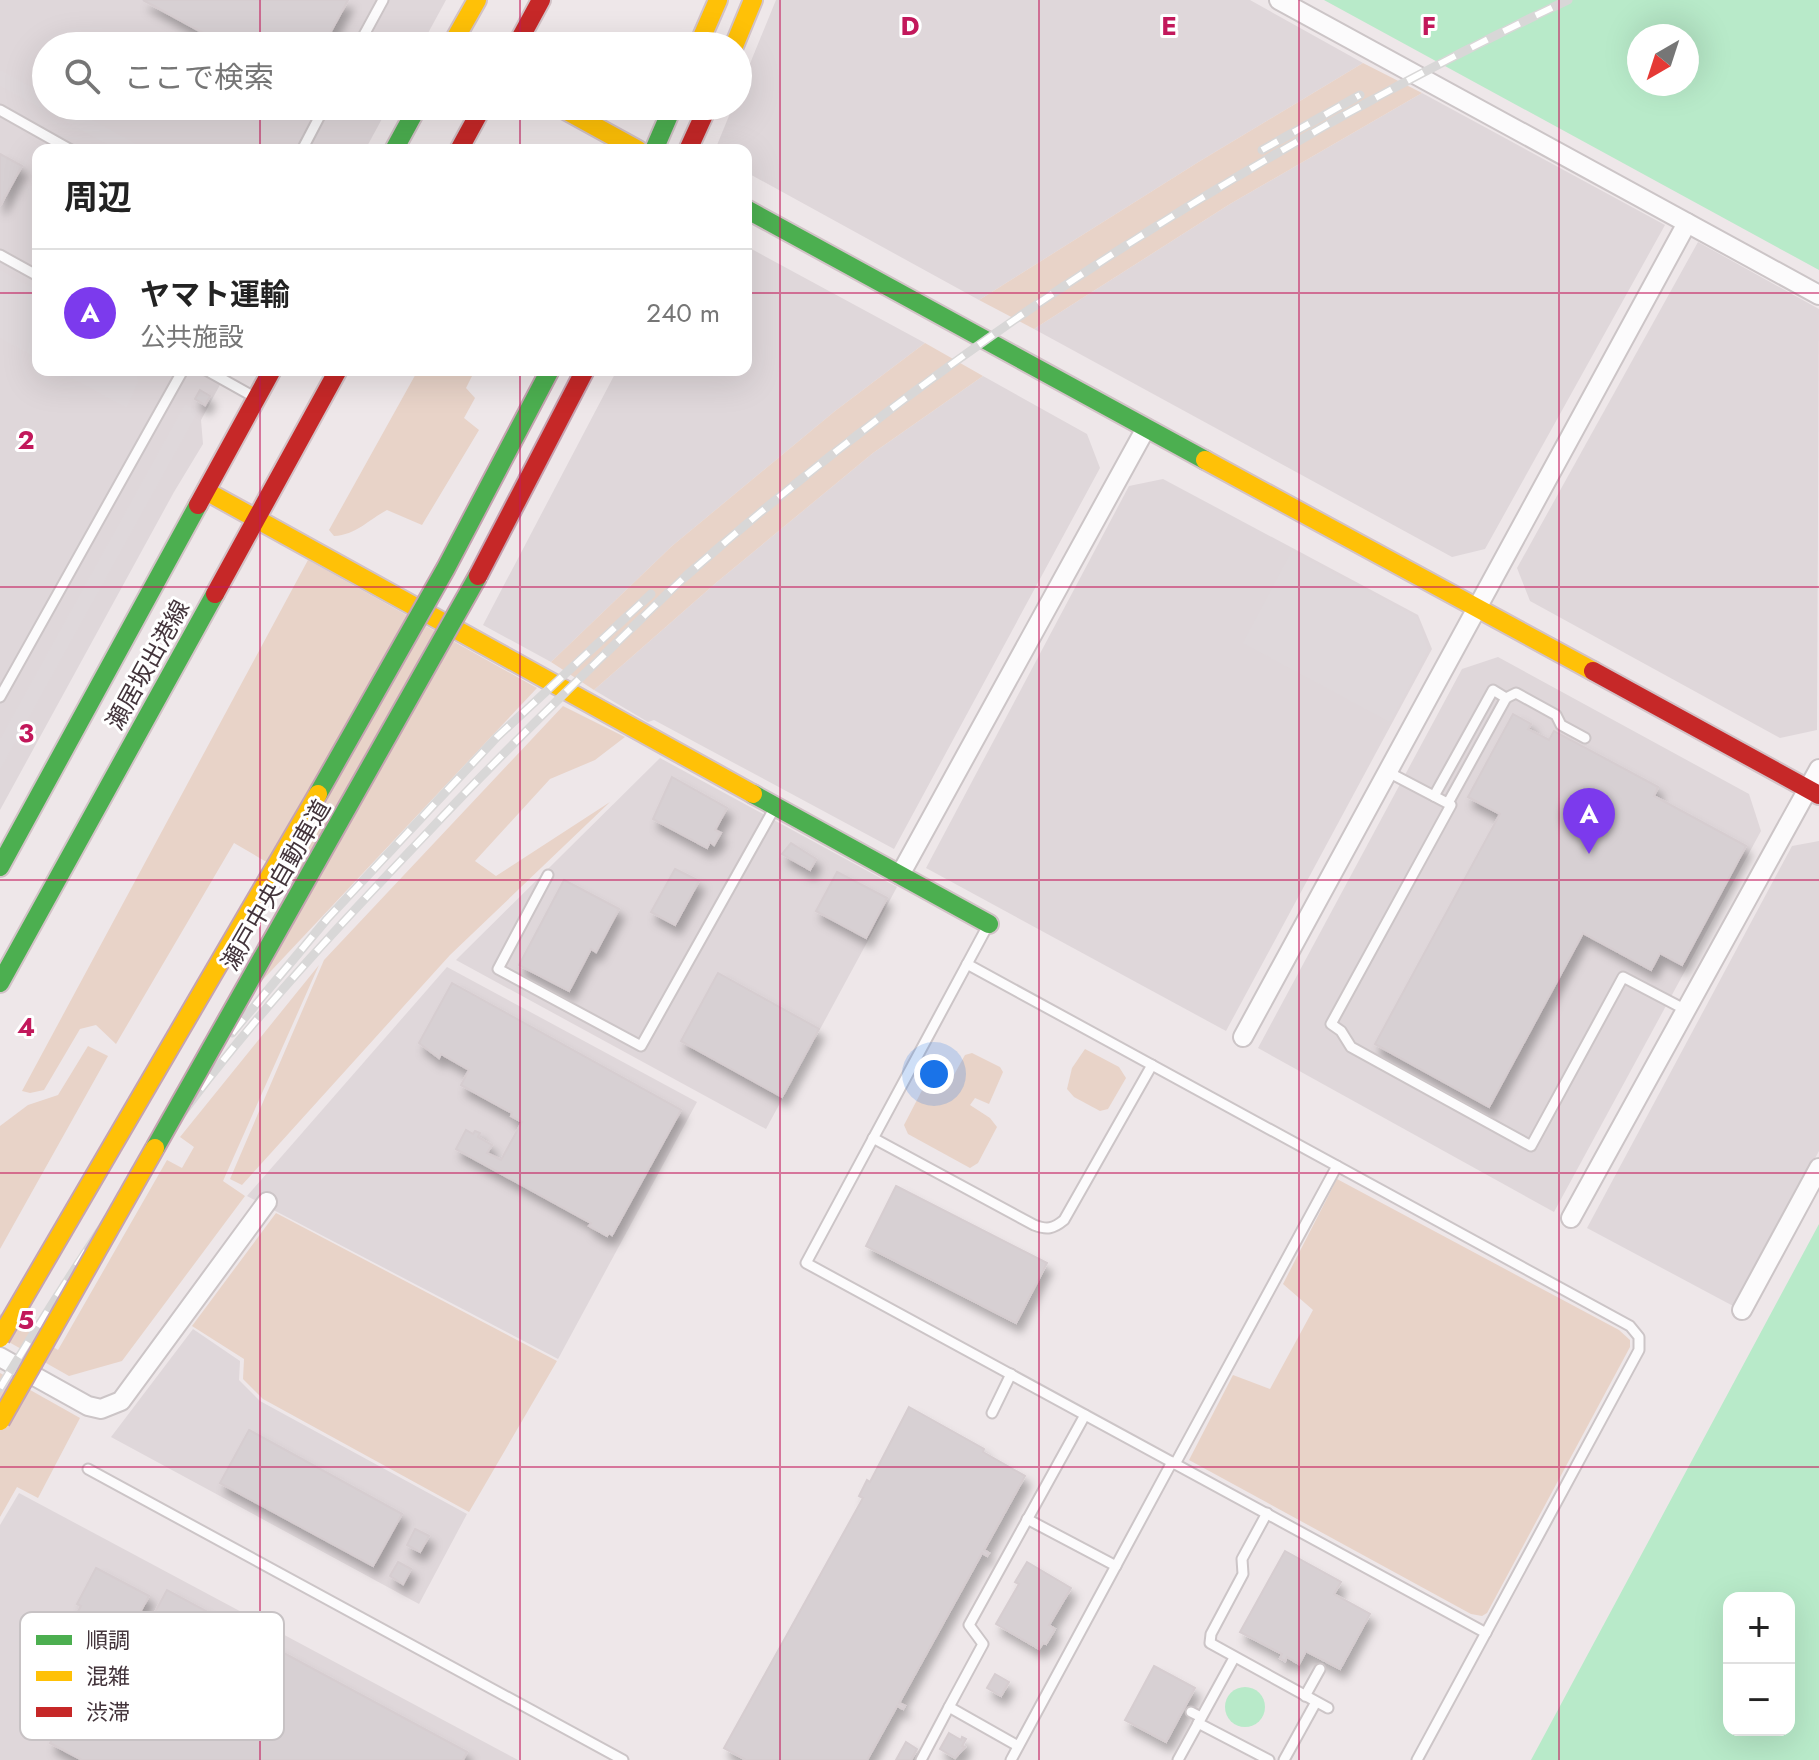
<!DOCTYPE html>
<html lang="ja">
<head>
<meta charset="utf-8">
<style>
  body { margin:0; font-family:Jost,"Noto Sans JP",sans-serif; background:#f6f6f6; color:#222 }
  .controls { position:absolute; right:24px; bottom:24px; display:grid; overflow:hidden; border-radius:16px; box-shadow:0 8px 32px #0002 }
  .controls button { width:72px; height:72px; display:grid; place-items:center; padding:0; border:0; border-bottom:2px solid #e0e0e0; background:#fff; color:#222; font:40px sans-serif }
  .compass { position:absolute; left:1627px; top:24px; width:72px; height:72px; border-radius:50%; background:#fff; box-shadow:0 8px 32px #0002; rotate:219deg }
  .you { position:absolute; left:934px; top:1074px; width:28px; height:28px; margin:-20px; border:6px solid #fff; border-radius:50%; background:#1a73e8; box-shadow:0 0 0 12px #1a73e833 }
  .badge { display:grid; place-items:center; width:52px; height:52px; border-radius:50%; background:#7c3aed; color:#fff; font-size:26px; font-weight:700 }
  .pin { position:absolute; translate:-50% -66px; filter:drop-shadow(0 2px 4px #0008) }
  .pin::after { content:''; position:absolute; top:42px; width:28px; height:24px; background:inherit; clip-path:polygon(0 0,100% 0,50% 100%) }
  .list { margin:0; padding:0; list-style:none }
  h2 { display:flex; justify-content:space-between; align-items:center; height:104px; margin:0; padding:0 32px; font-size:34px }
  h2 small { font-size:26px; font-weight:400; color:#767676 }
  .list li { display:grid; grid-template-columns:52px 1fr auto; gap:24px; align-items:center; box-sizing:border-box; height:128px; padding:0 32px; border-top:2px solid #e0e0e0 }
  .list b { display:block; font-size:30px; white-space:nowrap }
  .list p { margin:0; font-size:26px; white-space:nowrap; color:#767676 }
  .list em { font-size:26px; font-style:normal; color:#767676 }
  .icon { flex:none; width:44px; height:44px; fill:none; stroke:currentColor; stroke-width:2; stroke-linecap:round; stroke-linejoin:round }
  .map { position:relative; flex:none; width:1819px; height:1760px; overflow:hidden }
  .search { position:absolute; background:#fff; box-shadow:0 8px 32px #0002; left:32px; top:32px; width:720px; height:88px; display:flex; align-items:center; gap:20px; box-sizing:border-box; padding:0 28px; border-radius:44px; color:#767676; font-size:30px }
  .panel { position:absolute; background:#fff; box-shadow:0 8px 32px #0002; left:32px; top:144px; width:720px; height:232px; border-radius:16px }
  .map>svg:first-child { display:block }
  .industrial { fill:#dfd7da }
  .green { fill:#e8d3c8 }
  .parking { fill:#dfd8db }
  .water { fill:#b8eac9; fill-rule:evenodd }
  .building { fill:#d7d0d3; stroke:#d6cdd0; stroke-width:2; filter:url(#shadow) }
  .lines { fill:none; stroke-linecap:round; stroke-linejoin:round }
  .lane-casing { stroke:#ccc5c7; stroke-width:13 }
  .street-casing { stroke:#ccc5c7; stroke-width:22 }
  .fast-casing { stroke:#d2c2c7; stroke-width:22 }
  .slow-casing { stroke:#d2c2c7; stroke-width:22 }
  .jam-casing { stroke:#d2c2c7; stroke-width:22 }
  .lane { stroke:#fcfbfc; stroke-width:9 }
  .street { stroke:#fcfbfc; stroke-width:18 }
  .fast { stroke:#4caf50; stroke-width:18 }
  .slow { stroke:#ffc107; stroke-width:18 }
  .jam { stroke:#c62828; stroke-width:18 }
  .rail-casing { stroke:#d8d7d7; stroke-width:9 }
  .rail { stroke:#fff; stroke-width:6; stroke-dasharray:18; stroke-linecap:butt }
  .fast-bridge-casing { stroke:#c5a3b1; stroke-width:22; stroke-linecap:butt }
  .slow-bridge-casing { stroke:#c5a3b1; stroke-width:22; stroke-linecap:butt }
  .jam-bridge-casing { stroke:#c5a3b1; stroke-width:22; stroke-linecap:butt }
  .fast-bridge { stroke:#4caf50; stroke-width:18 }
  .slow-bridge { stroke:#ffc107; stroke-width:18 }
  .jam-bridge { stroke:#c62828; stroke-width:18 }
  .grid { fill:none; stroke:#c2185b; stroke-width:2; stroke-opacity:0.55 }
  .labels { text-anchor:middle; stroke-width:6; stroke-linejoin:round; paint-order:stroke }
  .street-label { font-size:24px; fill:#43343b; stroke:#fff }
  .key { fill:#fff; stroke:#c7c2c4; stroke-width:2 }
  .key-label { font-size:22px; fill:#43343b }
  .grid-label { font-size:26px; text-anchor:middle; font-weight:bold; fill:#c2185b; stroke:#fff; stroke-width:6; stroke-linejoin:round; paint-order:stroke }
</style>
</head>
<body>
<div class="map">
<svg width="1819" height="1760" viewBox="0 0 1819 1760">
  <defs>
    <filter id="shadow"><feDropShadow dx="5" dy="9" stdDeviation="4" flood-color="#0004"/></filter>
  </defs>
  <rect width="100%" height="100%" fill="#eee7e9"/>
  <g class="industrial">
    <path d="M 0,0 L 446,0 L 421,46 L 46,46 L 46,106 L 389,106 L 365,150 L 38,150 L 38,370 L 228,370 L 201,420 L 203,444 L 174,492 L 0,810 Z"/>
    <path d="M 776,0 L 1250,0 L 1363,63 L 1200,161 L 979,300 L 746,172 L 746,150 L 715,150 L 733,106 L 738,106 L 738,93 Z"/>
    <path d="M 1422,93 L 1665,225 L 1485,549 L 1452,557 L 1034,329 L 1230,204 Z"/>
    <path d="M 1698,242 L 1819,309 L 1817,730 L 1780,738 L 1530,601 L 1517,568 Z"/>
    <path d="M 746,246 L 925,343 L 835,411 L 672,546 L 551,662 L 483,625 L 617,370 L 746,370 Z"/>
    <path d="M 983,376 L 1087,434 L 1100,468 L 894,849 L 654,720 L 648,722 L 594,690 L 717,582 L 873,453 Z"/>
    <path d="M 1163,479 L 1418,615 L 1432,649 L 1226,1031 L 926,868 L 1129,486 Z"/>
    <path d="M 1498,657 L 1749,794 L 1761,831 L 1554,1212 L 1258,1048 L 1462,669 Z"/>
    <path d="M 660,758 L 897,887 L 766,1129 L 456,960 Z"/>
    <path d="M 1819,841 L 1819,1151 L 1735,1307 L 1587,1228 L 1792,846 Z"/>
    <path d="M 447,967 L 697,1102 L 558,1359 L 247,1196 Z"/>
    <path d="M 193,1329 L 240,1361 L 239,1380 L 260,1401 L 467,1514 L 419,1604 L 111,1437 Z"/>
    <path d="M 19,1493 L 518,1760 L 0,1760 L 0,1525 Z"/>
  </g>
  <g class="green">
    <path d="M 1363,63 L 1422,93 L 1230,204 L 1034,329 L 979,300 L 1200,161 Z"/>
    <path d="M 925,343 L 983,376 L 873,453 L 717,582 L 594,690 L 551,662 L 672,546 L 835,411 Z"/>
    <path d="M 418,370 L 475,370 L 466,388 L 475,398 L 464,418 L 479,430 L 422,525 L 387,510 C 368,520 356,535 334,536 L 329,530 Z"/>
    <path d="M 308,560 L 537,688 L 255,988 L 313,889 L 234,843 L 116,1044 L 96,1025 L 80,1029 L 44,1090 L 30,1093 L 22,1091 Z"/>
    <path d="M 563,706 L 625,737 L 595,760 L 550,779 L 475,861 L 496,876 L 610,802 L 450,955 L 242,1185 L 230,1179 L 324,960 Z"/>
    <path d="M 319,965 L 223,1181 L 245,1196 L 122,1361 L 69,1376 L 0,1337 L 0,1314 L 58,1350 L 167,1160 L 182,1168 L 194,1147 L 180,1137 Z"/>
    <path d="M 88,1046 L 108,1056 L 0,1249 L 0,1126 L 28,1105 L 58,1095 Z"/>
    <path d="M 1085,1049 L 1119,1067 L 1126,1078 L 1108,1109 L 1100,1111 L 1074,1097 L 1067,1089 L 1072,1068 Z"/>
    <path d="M 972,1053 L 1000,1067 L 1003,1072 L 989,1104 L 975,1098 L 970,1105 L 990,1118 L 997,1127 L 978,1163 L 970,1168 L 908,1134 L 904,1125 L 931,1073 L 950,1082 L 965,1055 Z"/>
    <path d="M 1337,1179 L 1619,1330 L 1630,1340 L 1630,1347 L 1487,1613 L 1482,1616 L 1471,1614 L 1189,1460 L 1233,1375 L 1270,1389 L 1313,1310 L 1283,1284 Z"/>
    <path d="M 276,1213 L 557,1361 L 469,1512 L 263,1399 L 243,1379 L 244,1359 L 192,1326 Z"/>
    <path d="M 0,1373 L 80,1418 L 38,1498 L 17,1487 L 0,1517 Z"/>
  </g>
  <g class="parking">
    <path d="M 0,70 L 46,95 L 46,106 L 67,106 L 147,150 L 118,150 L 0,86 Z"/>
    <path d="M 0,270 L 38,291 L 38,359 L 0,338 Z"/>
    <path d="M 57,370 L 136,370 L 138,382 L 127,408 Z"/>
    <path d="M 185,404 L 198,412 L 0,770 L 0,739 Z"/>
    <path d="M 1292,551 L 1417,617 L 1428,650 L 1390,722 L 1243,643 Z"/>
  </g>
  <g class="water">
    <path d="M 1324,0 L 1819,0 L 1819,270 ZM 1639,36 L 1687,36 L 1687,84 L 1639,84 Z"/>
    <path d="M 1819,1224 L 1819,1760 L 1531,1760 ZM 1729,1598 L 1789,1598 L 1789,1730 L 1729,1730 Z"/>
    <circle cx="1245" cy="1707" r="20"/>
  </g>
  <g class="building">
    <path d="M 143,0 L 348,0 L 323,46 L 227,46 Z"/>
    <path d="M 0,154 L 22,166 L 0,206 Z"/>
    <path d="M 200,390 L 210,396 L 205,405 L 195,399 Z"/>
    <path d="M 1513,714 L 1531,724 L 1528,729 L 1549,740 L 1554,731 L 1658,787 L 1654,796 L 1746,846 L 1682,965 L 1660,953 L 1651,970 L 1583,933 L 1489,1107 L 1375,1044 L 1500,814 L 1468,797 Z"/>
    <path d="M 672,777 L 727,808 L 715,830 L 721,833 L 714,845 L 710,842 L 707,848 L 653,819 Z"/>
    <path d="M 791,843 L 816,859 L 810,870 L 782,854 Z"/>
    <path d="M 675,869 L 699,881 L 675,925 L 651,912 Z"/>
    <path d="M 837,872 L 887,898 L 866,938 L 816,911 Z"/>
    <path d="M 564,880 L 619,909 L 596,952 L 591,949 L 569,991 L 519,965 Z"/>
    <path d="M 718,973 L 819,1029 L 782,1097 L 681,1041 Z"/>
    <path d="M 452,983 L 681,1110 L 612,1235 L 609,1233 L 607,1236 L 589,1226 L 591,1223 L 456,1149 L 466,1130 L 473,1134 L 475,1131 L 480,1133 L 478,1137 L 492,1145 L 487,1153 L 501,1160 L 522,1122 L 511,1116 L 512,1113 L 461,1085 L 469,1070 L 441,1054 L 439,1058 L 419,1043 Z"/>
    <path d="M 896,1186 L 1047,1263 L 1016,1323 L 866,1246 Z"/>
    <path d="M 909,1407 L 984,1449 L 983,1452 L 1025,1476 L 984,1550 L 989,1553 L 987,1556 L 982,1553 L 899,1703 L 905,1706 L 903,1709 L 897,1706 L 867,1760 L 746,1760 L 724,1748 L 863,1498 L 859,1496 L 867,1480 L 870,1482 Z"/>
    <path d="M 249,1430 L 402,1514 L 373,1566 L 220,1483 Z"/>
    <path d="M 415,1529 L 429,1536 L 420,1552 L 407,1545 Z"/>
    <path d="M 1285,1551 L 1341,1582 L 1334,1594 L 1370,1614 L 1340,1669 L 1306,1651 L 1299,1664 L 1287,1657 L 1285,1661 L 1280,1658 L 1282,1654 L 1240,1632 Z"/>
    <path d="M 398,1562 L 411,1569 L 403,1584 L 390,1576 Z"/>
    <path d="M 1027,1562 L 1071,1588 L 1049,1625 L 1055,1629 L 1046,1644 L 1043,1643 L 1039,1649 L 996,1624 L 1019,1584 L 1015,1582 Z"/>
    <path d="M 96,1568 L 149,1596 L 128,1634 L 140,1640 L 167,1590 L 467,1752 L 463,1760 L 82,1760 L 50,1743 L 58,1728 L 25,1710 L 81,1606 L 77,1604 Z"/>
    <path d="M 1154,1666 L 1195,1688 L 1166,1742 L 1125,1720 Z"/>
    <path d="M 995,1674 L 1009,1682 L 1001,1696 L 987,1688 Z"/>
    <path d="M 949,1733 L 961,1740 L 962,1737 L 966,1739 L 962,1746 L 965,1747 L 955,1758 L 940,1749 Z"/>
    <path d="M 906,1742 L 917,1749 L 911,1760 L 896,1760 Z"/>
  </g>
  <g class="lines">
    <defs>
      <g id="lane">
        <path d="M 358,46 L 383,0"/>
        <path d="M 0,110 L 71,150"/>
        <path d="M 302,150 L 325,106"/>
        <path d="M 0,255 L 38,276"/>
        <path d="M 206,370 L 256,398"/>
        <path d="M 0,697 L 183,370"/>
        <path d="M 1506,698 L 1516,693 L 1556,715 L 1561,725 L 1585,738"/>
        <path d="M 1388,772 L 1451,805 L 1331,1024 L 1341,1031 L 1351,1047 L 1531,1146 L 1623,977 L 1686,1010"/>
        <path d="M 1434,796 L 1493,690 L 1506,698 L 1448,803"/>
        <path d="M 548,875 L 498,969 L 641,1046 L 775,807"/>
        <path d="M 987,927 L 806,1263 L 1486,1633"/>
        <path d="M 967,964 L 1630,1326 L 1639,1337 L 1639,1350 L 1417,1760"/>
        <path d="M 873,1138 L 1034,1225 C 1047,1230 1053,1229 1064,1220 L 1152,1065"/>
        <path d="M 992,1413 L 1011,1374"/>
        <path d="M 1175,1464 L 1337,1166"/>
        <path d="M 88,1469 L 623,1760"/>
        <path d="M 1267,1513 L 1242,1559 L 1243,1574 L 1211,1634 L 1210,1643 L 1328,1708"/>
        <path d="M 1027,1519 L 1116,1566"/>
        <path d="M 1305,1696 L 1320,1669"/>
        <path d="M 1191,1712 L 1201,1717"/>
        <path d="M 1198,1723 L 1269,1760"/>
        <path d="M 1018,1746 L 949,1707 L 983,1644 L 969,1625 L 1085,1415"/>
        <path d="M 921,1760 L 949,1707"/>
        <path d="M 1011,1760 L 1172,1462"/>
        <path d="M 1178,1760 L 1234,1658"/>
        <path d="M 1284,1760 L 1316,1702"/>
      </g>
      <g id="street">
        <path d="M 1279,0 L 1819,295"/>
        <path d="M 900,875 L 1146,428"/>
        <path d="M 1243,1037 L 1687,223"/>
        <path d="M 1571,1218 L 1819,769"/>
        <path d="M 1742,1310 L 1819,1168"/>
        <path d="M 0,1357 L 88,1406 L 101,1409 L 121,1401 L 267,1202"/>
      </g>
      <g id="fast">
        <path d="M 394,150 L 418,106"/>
        <path d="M 654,150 L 673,106"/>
        <path d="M 746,209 L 1205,460"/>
        <path d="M 753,794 L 989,924"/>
        <path d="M 0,867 L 198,505"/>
        <path d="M 0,983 L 215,594"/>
      </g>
      <g id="slow">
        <path d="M 451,46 L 477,0"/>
        <path d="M 698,46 L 718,0"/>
        <path d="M 734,46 L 753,0"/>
        <path d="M 558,106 L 638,150"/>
        <path d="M 1205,460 L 1593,671"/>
        <path d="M 206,491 L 753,794"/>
      </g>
      <g id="jam">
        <path d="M 516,46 L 541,0"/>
        <path d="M 459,150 L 483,106"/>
        <path d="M 688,150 L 708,106"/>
        <path d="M 198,505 L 272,370"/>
        <path d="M 215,594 L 338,370"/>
        <path d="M 1593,671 L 1819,795"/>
      </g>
    </defs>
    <use href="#lane" class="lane-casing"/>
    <use href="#street" class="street-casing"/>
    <use href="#fast" class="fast-casing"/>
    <use href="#slow" class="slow-casing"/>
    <use href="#jam" class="jam-casing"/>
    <use href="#lane" class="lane"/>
    <use href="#street" class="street"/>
    <use href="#fast" class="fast"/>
    <use href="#slow" class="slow"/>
    <use href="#jam" class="jam"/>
    <defs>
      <g id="rail">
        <path d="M 1262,150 L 1360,95"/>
        <path d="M 232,1033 L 327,919 L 497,737 L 651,594"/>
        <path d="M 0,1388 C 61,1288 125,1188 196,1095 C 267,1002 348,916 429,831 C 487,769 548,709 609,650 C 635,625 660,600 686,576 C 950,344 1251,151 1568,0"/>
      </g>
    </defs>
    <use href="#rail" class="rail-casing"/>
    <use href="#rail" class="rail"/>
    <defs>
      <g id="fast-bridge">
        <path d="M 318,794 L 446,568 L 550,370"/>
        <path d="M 155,1148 L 478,576"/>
      </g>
      <g id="slow-bridge">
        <path d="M 0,1338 L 318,794"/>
        <path d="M 0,1421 L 155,1148"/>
      </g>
      <path id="jam-bridge" d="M 478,576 L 585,370"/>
    </defs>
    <use href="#fast-bridge" class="fast-bridge-casing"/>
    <use href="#slow-bridge" class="slow-bridge-casing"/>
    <use href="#jam-bridge" class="jam-bridge-casing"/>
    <use href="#fast-bridge" class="fast-bridge"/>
    <use href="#slow-bridge" class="slow-bridge"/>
    <use href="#jam-bridge" class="jam-bridge"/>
  </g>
  <path class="grid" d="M 260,0 L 260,46M 520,0 L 520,46M 780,0 L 780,1760M 1039,0 L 1039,1760M 1299,0 L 1299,1760M 1559,0 L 1559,1760M 260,106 L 260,150M 520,106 L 520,150M 0,293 L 38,293M 746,293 L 1819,293M 260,370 L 260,1760M 520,370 L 520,1760M 0,587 L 1819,587M 0,880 L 1819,880M 0,1173 L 1819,1173M 0,1467 L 1819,1467"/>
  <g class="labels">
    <g class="street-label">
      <text transform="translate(148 665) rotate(-61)" y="8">瀬居坂出港線</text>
      <text transform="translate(276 885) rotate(-60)" y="8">瀬戸中央自動車道</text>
    </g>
  </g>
  <rect x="20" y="1612" width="264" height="128" rx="12" class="key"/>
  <rect x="36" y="1635" width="36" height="10" fill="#4caf50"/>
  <rect x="36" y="1671" width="36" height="10" fill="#ffc107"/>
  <rect x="36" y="1707" width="36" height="10" fill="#c62828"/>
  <g class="key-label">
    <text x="86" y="1648">順調</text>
    <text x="86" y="1684">混雑</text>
    <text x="86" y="1720">渋滞</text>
  </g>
  <g class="grid-label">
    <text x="910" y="35">D</text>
    <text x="1169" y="35">E</text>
    <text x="1429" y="35">F</text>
    <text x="26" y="449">2</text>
    <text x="26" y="742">3</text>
    <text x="26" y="1036">4</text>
    <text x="26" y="1329">5</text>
  </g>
</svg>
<div class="controls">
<button>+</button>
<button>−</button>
</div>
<svg class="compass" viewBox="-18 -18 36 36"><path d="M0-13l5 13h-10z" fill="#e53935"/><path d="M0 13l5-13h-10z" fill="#767676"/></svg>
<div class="you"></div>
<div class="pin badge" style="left:1589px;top:854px">A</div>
<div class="search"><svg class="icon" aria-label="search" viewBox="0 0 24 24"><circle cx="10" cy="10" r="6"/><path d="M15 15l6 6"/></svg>ここで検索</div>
<section class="panel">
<h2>周辺<small></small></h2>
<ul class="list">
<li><span class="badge">A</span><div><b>ヤマト運輸</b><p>公共施設</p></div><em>240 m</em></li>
</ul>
</section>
</div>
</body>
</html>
